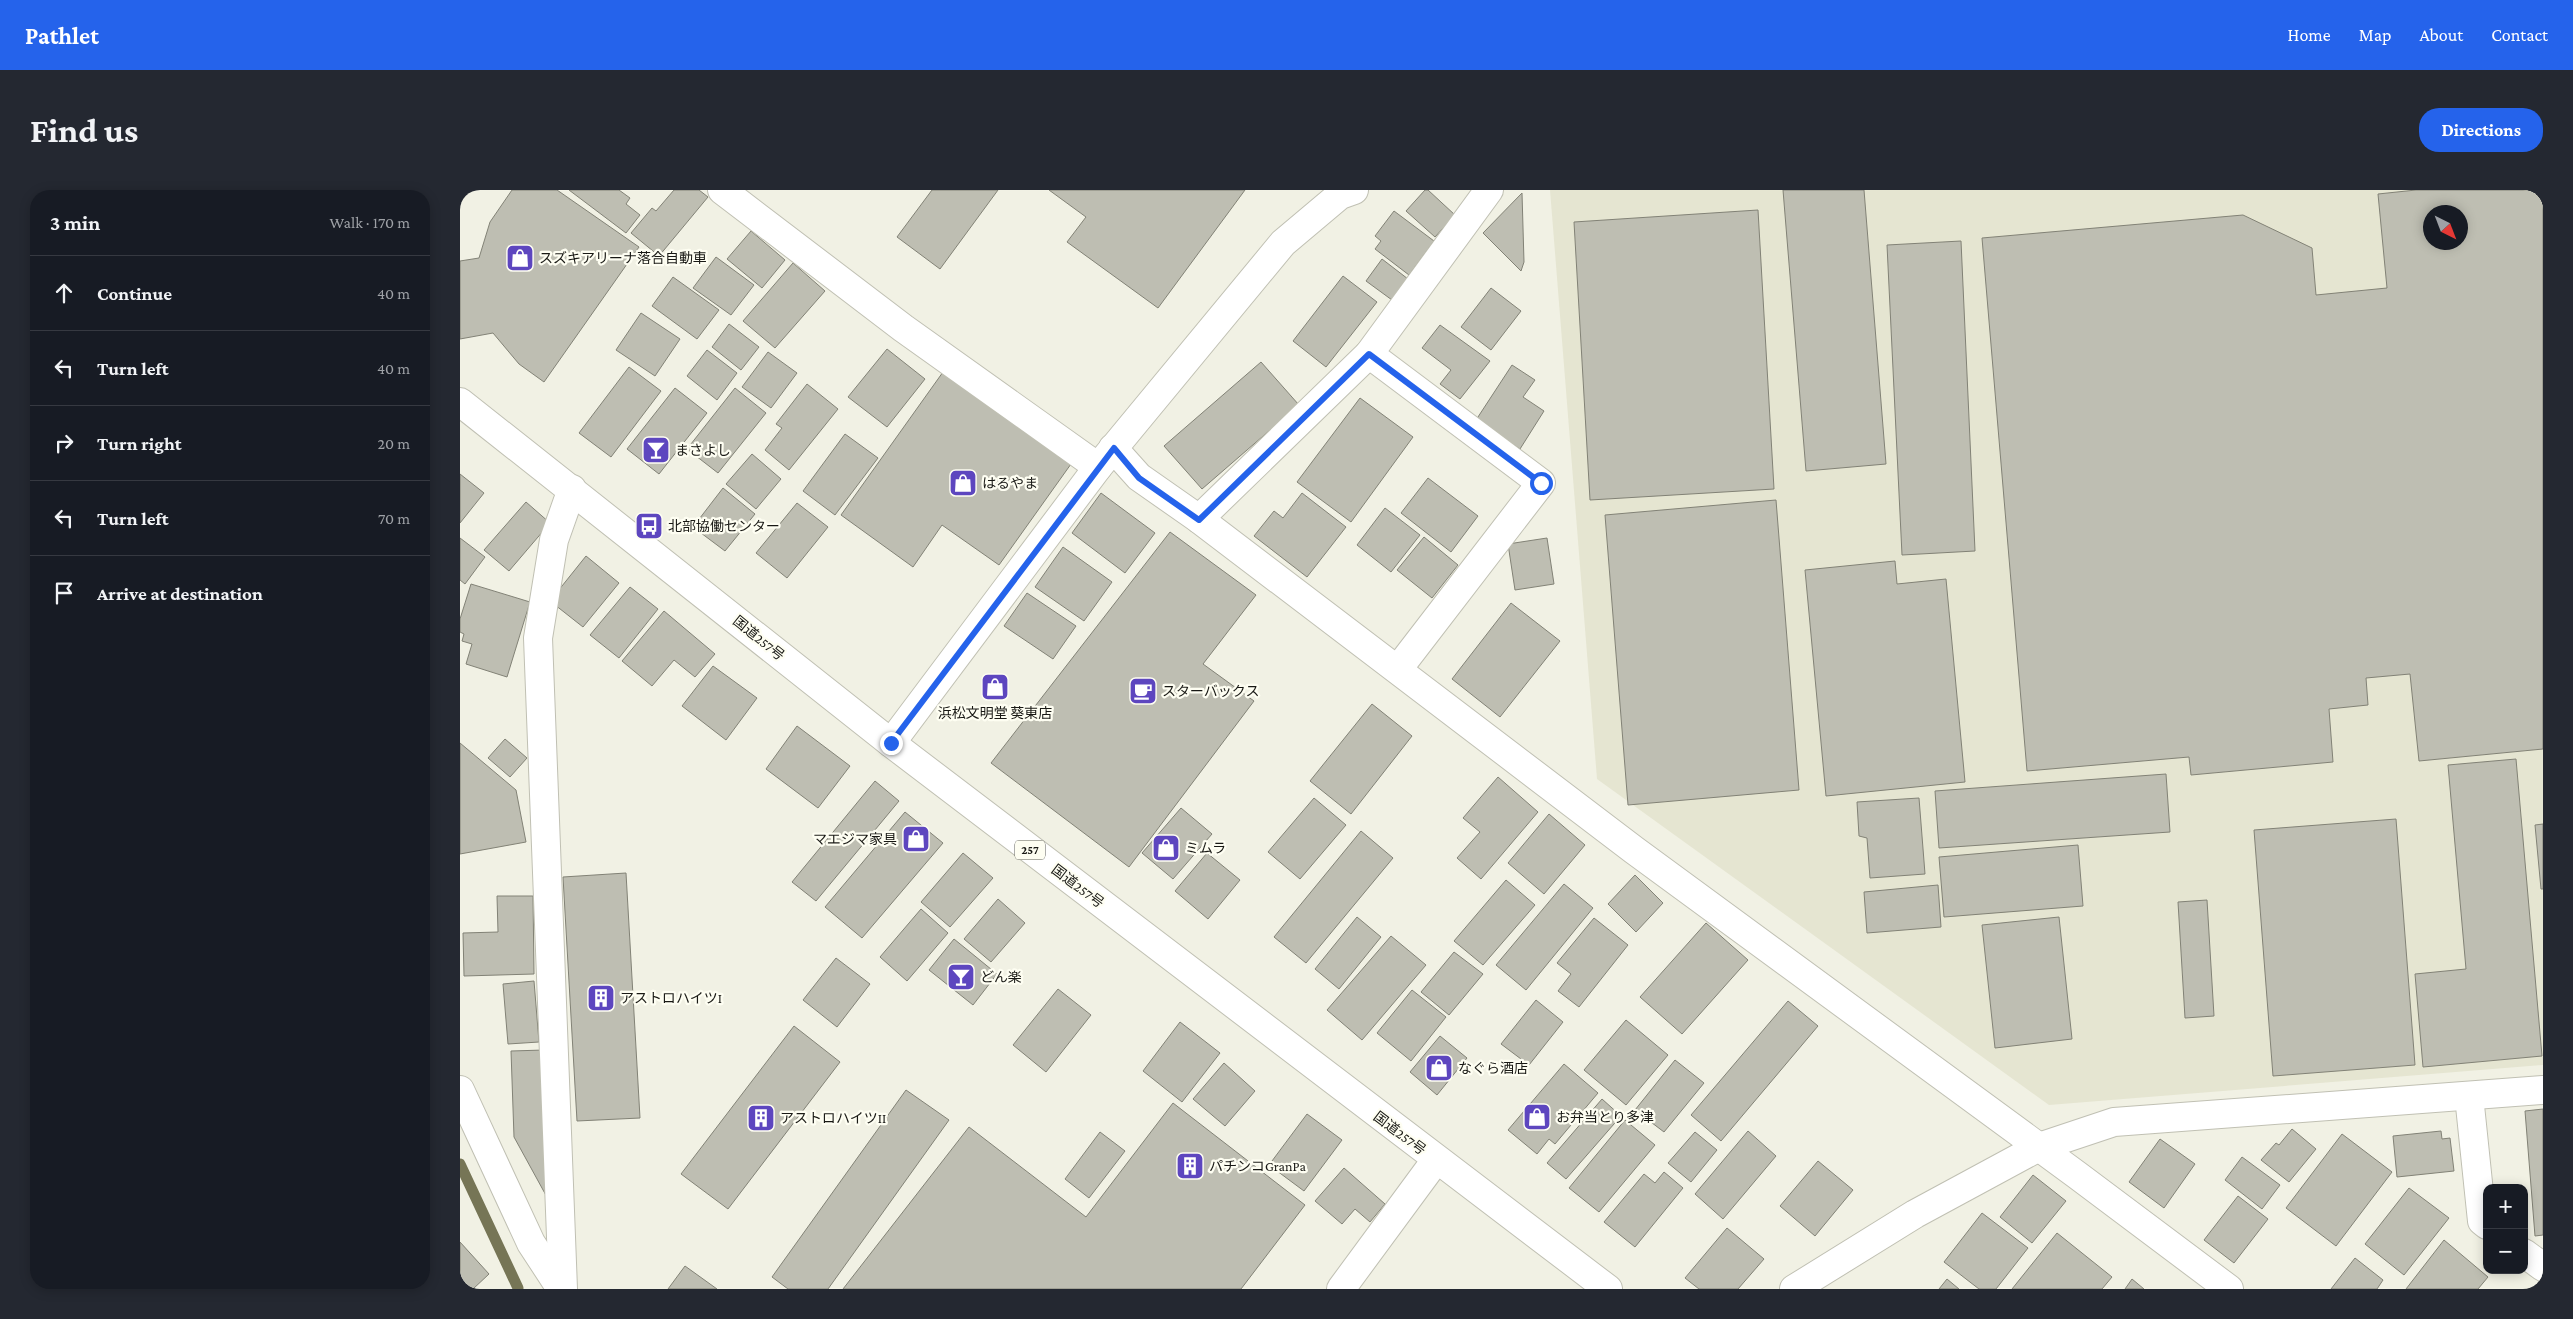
<!DOCTYPE html>
<html lang="en">
<head>
<meta charset="utf-8">
<style>
  body { margin:0; font-family:"Crimson Pro","Noto Sans JP",serif; background:#242831; color:#f1f3f6 }
  .controls { position:absolute; right:15px; bottom:15px; display:grid; overflow:hidden; border-radius:10px; box-shadow:0 2px 12px #0003 }
  .controls button { width:45px; height:45px; display:grid; place-items:center; padding:0; border:0; border-bottom:1px solid #363941; background:#171b24; color:#f1f3f6; font:25px sans-serif }
  .compass { position:absolute; left:1963px; top:15px; width:45px; height:45px; border-radius:50%; background:#171b24; box-shadow:0 2px 12px #0003; rotate:138deg }
  .stop { position:absolute; width:15px; height:15px; margin:-11px; border:4px solid #2563eb; border-radius:50%; background:#fff }
  .stop.end { background:#2563eb; border-color:#fff; box-shadow:0 1px 5px #0008 }
  .list { margin:0; padding:0; list-style:none }
  h2 { display:flex; justify-content:space-between; align-items:center; height:65px; margin:0; padding:0 20px; font-size:21px }
  h2 small { font-size:16px; font-weight:400; color:#9ea1a6 }
  .list li { display:grid; grid-template-columns:32px 1fr auto; gap:15px; align-items:center; box-sizing:border-box; height:75px; padding:0 20px; border-top:1px solid #363941 }
  .list b { display:block; font-size:19px; white-space:nowrap }
  .list em { font-size:16px; font-style:normal; color:#9ea1a6 }
  .icon { flex:none; width:28px; height:28px; fill:none; stroke:currentColor; stroke-width:2; stroke-linecap:round; stroke-linejoin:round }
  .map { position:relative; flex:none; width:2083px; height:1099px; overflow:hidden; border-radius:20px }
  header { display:flex; align-items:center; gap:30px; box-sizing:border-box; height:70px; padding:0 25px; background:#2563eb; color:#fff }
  header strong { font-size:24px }
  nav { display:flex; gap:28px; margin-inline-start:auto; font-size:18px }
  .intro { display:flex; align-items:center; justify-content:space-between; box-sizing:border-box; height:120px; padding:0 30px }
  h1 { margin:0; font-size:35px }
  .button { padding:12px 22px; border-radius:20px; background:#2563eb; color:#fff; font-size:18px; font-weight:700 }
  main { display:flex; gap:30px; padding:0 30px }
  aside { flex:1; background:#171b24; border-radius:20px; box-shadow:0 2px 12px #0003 }
  .map>svg:first-child { display:block }
  .built { fill:#e5e5d1; fill-rule:evenodd }
  .lines { fill:none; stroke-linecap:round; stroke-linejoin:round }
  .stream { stroke:#767556; stroke-width:11 }
  .building { fill:#bebeb2; stroke:#828276; fill-rule:evenodd }
  .minor-casing { stroke:#c0c0b3; stroke-width:30 }
  .highway-casing { stroke:#c0c0b3; stroke-width:30 }
  .minor { stroke:#fff; stroke-width:28 }
  .highway { stroke:#fff; stroke-width:28 }
  .route { stroke:#2563eb; stroke-width:6 }
  .labels { text-anchor:middle; stroke-width:4.5; stroke-linejoin:round; paint-order:stroke }
  .shield { fill:#fefef2; stroke:#5d5d57; stroke-width:1 }
  .shield-label { font-size:12px; font-weight:bold; fill:#181814 }
  .poi-label { font-size:14px; fill:#181814; stroke:#fefef2; text-anchor:start }
  .street-label { font-size:14px; fill:#181814; stroke:#fefef2 }
</style>
</head>
<body>
<header>
<strong>Pathlet</strong>
<nav><a>Home</a><a>Map</a><a>About</a><a>Contact</a></nav>
</header>
<div class="intro"><h1>Find us</h1><a class="button">Directions</a></div>
<main>
<aside>
<h2>3 min<small>Walk · 170 m</small></h2>
<ul class="list">
<li><svg class="icon" aria-label="ahead" viewBox="0 0 24 24"><path d="M12 20V5M6 11l6-6 6 6"/></svg><div><b>Continue</b></div><em>40 m</em></li>
<li><svg class="icon" aria-label="left" viewBox="0 0 24 24"><path d="M17 20v-9H6M10 6l-5 5 5 5"/></svg><div><b>Turn left</b></div><em>40 m</em></li>
<li><svg class="icon" aria-label="right" viewBox="0 0 24 24"><path d="M7 20v-9h11M14 6l5 5-5 5"/></svg><div><b>Turn right</b></div><em>20 m</em></li>
<li><svg class="icon" aria-label="left" viewBox="0 0 24 24"><path d="M17 20v-9H6M10 6l-5 5 5 5"/></svg><div><b>Turn left</b></div><em>70 m</em></li>
<li><svg class="icon" aria-label="arrive" viewBox="0 0 24 24"><path d="M6 21V4h12l-3 4 3 4H6"/></svg><div><b>Arrive at destination</b></div></li>
</ul>
</aside>
<div class="map">
<svg width="2083" height="1099" viewBox="0 0 2083 1099">
  <rect width="100%" height="100%" fill="#f1f1e4"/>
  <path class="built" d="M 1090,0 L 2083,0 L 2083,875 L 1589,915 L 1137,589 ZM 1970,22 L 2000,22 L 2000,52 L 1970,52 Z"/>
  <g class="lines">
    <path class="stream" d="M 0,974 L 58,1098"/>
  </g>
  <g class="building">
    <path d="M 52,0 L 97,0 L 179,57 L 84,192 L 59,174 L 33,143 L 0,149 L 0,71 L 19,68 L 30,32 Z"/>
    <path d="M 109,0 L 159,0 L 170,8 L 166,14 L 180,25 L 166,43 Z"/>
    <path d="M 214,0 L 239,0 L 248,7 L 199,66 L 171,43 L 192,18 L 196,21 Z"/>
    <path d="M 472,0 L 538,0 L 480,79 L 437,47 Z"/>
    <path d="M 589,0 L 785,0 L 698,118 L 607,52 L 626,27 Z"/>
    <path d="M 965,0 L 968,0 L 995,25 L 975,47 L 946,21 Z"/>
    <path d="M 1323,0 L 1404,0 L 1426,274 L 1346,281 Z"/>
    <path d="M 1956,0 L 2083,0 L 2083,559 L 1959,571 L 1950,484 L 1906,488 L 1908,515 L 1869,519 L 1873,572 L 1731,585 L 1729,567 L 1567,581 L 1522,48 L 1783,25 L 1852,58 L 1856,105 L 1927,98 L 1918,4 ZM 1970,22 L 2000,22 L 2000,52 L 1970,52 Z"/>
    <path d="M 1062,3 L 1064,72 L 1061,81 L 1023,43 Z"/>
    <path d="M 1298,20 L 1314,299 L 1130,310 L 1114,32 Z"/>
    <path d="M 934,21 L 974,51 L 949,85 L 915,59 L 921,51 L 915,46 Z"/>
    <path d="M 291,41 L 325,70 L 302,98 L 267,69 Z"/>
    <path d="M 1501,51 L 1515,361 L 1442,365 L 1427,55 Z"/>
    <path d="M 256,67 L 294,95 L 271,125 L 233,98 Z"/>
    <path d="M 922,69 L 948,89 L 932,110 L 906,91 Z"/>
    <path d="M 333,73 L 365,101 L 315,158 L 283,131 Z"/>
    <path d="M 883,86 L 917,112 L 866,177 L 833,151 Z"/>
    <path d="M 213,87 L 259,120 L 237,149 L 192,116 Z"/>
    <path d="M 1031,98 L 1061,121 L 1031,160 L 1001,137 Z"/>
    <path d="M 181,123 L 220,149 L 195,186 L 156,160 Z"/>
    <path d="M 269,134 L 299,157 L 281,180 L 252,157 Z"/>
    <path d="M 980,135 L 1030,171 L 1000,209 L 980,194 L 991,180 L 962,158 Z"/>
    <path d="M 427,159 L 465,189 L 427,237 L 388,207 Z"/>
    <path d="M 247,160 L 277,183 L 257,210 L 227,186 Z"/>
    <path d="M 308,162 L 337,183 L 311,218 L 282,197 Z"/>
    <path d="M 801,172 L 839,215 L 742,299 L 704,256 Z"/>
    <path d="M 1052,175 L 1075,190 L 1063,207 L 1084,221 L 1060,259 L 1016,230 Z"/>
    <path d="M 169,177 L 201,201 L 151,267 L 119,243 Z"/>
    <path d="M 483,182 L 611,274 L 539,375 L 482,335 L 453,377 L 381,325 Z"/>
    <path d="M 347,194 L 378,219 L 329,280 L 305,260 L 322,238 L 316,234 Z"/>
    <path d="M 215,198 L 247,223 L 199,284 L 167,259 Z"/>
    <path d="M 275,198 L 306,223 L 258,283 L 227,259 Z"/>
    <path d="M 900,208 L 953,247 L 891,332 L 837,292 Z"/>
    <path d="M 385,244 L 418,268 L 375,325 L 343,301 Z"/>
    <path d="M 292,264 L 321,289 L 296,319 L 266,294 Z"/>
    <path d="M 0,284 L 24,303 L 0,333 Z"/>
    <path d="M 968,288 L 1018,326 L 991,362 L 941,323 Z"/>
    <path d="M 263,298 L 295,324 L 265,361 L 233,337 Z"/>
    <path d="M 641,303 L 695,343 L 665,383 L 612,343 Z"/>
    <path d="M 842,303 L 886,337 L 847,387 L 794,346 L 814,321 L 823,328 Z"/>
    <path d="M 1316,310 L 1339,600 L 1168,615 L 1145,325 Z"/>
    <path d="M 66,312 L 90,333 L 49,381 L 24,360 Z"/>
    <path d="M 337,313 L 368,337 L 327,388 L 296,363 Z"/>
    <path d="M 925,318 L 960,345 L 931,382 L 897,355 Z"/>
    <path d="M 710,342 L 796,405 L 743,474 L 794,511 L 669,677 L 531,573 Z"/>
    <path d="M 964,347 L 998,375 L 972,408 L 937,380 Z"/>
    <path d="M 0,348 L 25,367 L 5,394 L 0,390 Z"/>
    <path d="M 1087,348 L 1094,394 L 1055,400 L 1048,354 Z"/>
    <path d="M 603,357 L 652,392 L 624,431 L 575,397 Z"/>
    <path d="M 126,366 L 159,393 L 123,437 L 90,411 Z"/>
    <path d="M 1435,371 L 1437,394 L 1486,389 L 1505,592 L 1366,606 L 1345,380 Z"/>
    <path d="M 11,394 L 70,412 L 47,487 L 6,474 L 12,454 L 2,451 L 4,444 L 0,442 L 0,429 Z"/>
    <path d="M 170,397 L 198,419 L 159,468 L 130,445 Z"/>
    <path d="M 567,403 L 616,436 L 593,469 L 544,436 Z"/>
    <path d="M 1051,413 L 1100,451 L 1040,527 L 992,489 Z"/>
    <path d="M 204,421 L 255,464 L 235,487 L 214,470 L 192,496 L 162,471 Z"/>
    <path d="M 253,476 L 297,508 L 266,550 L 222,516 Z"/>
    <path d="M 912,514 L 952,546 L 891,624 L 850,591 Z"/>
    <path d="M 337,536 L 390,576 L 358,618 L 306,579 Z"/>
    <path d="M 45,549 L 67,568 L 50,587 L 28,568 Z"/>
    <path d="M 0,553 L 56,600 L 66,652 L 0,664 Z"/>
    <path d="M 2056,569 L 2082,866 L 1963,877 L 1955,784 L 2006,779 L 1988,575 Z"/>
    <path d="M 1706,584 L 1710,642 L 1479,658 L 1475,601 Z"/>
    <path d="M 1038,587 L 1078,622 L 1021,689 L 997,668 L 1020,642 L 1003,628 Z"/>
    <path d="M 415,591 L 439,611 L 356,711 L 332,692 Z"/>
    <path d="M 854,608 L 886,635 L 840,689 L 808,662 Z"/>
    <path d="M 1459,608 L 1465,684 L 1410,688 L 1407,648 L 1399,646 L 1397,612 Z"/>
    <path d="M 721,618 L 752,644 L 713,689 L 682,663 Z"/>
    <path d="M 445,622 L 483,653 L 402,748 L 365,717 Z"/>
    <path d="M 1089,624 L 1125,655 L 1084,704 L 1048,673 Z"/>
    <path d="M 1936,629 L 1955,875 L 1813,886 L 1794,640 Z"/>
    <path d="M 2083,634 L 2083,699 L 2081,699 L 2075,635 Z"/>
    <path d="M 901,641 L 933,668 L 846,773 L 814,747 Z"/>
    <path d="M 1618,655 L 1623,716 L 1484,727 L 1479,667 Z"/>
    <path d="M 503,663 L 533,688 L 490,737 L 461,712 Z"/>
    <path d="M 747,663 L 780,690 L 748,729 L 715,701 Z"/>
    <path d="M 166,683 L 180,928 L 117,931 L 103,687 Z"/>
    <path d="M 1175,685 L 1203,713 L 1176,742 L 1148,714 Z"/>
    <path d="M 1046,690 L 1075,715 L 1023,775 L 994,751 Z"/>
    <path d="M 1104,694 L 1133,718 L 1066,800 L 1036,775 Z"/>
    <path d="M 1478,695 L 1481,737 L 1407,743 L 1404,702 Z"/>
    <path d="M 37,706 L 73,706 L 74,784 L 4,786 L 3,743 L 38,742 Z"/>
    <path d="M 538,709 L 565,733 L 531,772 L 504,749 Z"/>
    <path d="M 1747,710 L 1754,826 L 1725,828 L 1718,712 Z"/>
    <path d="M 461,719 L 488,743 L 447,791 L 420,767 Z"/>
    <path d="M 897,727 L 921,747 L 879,799 L 855,779 Z"/>
    <path d="M 1599,727 L 1612,849 L 1535,858 L 1522,735 Z"/>
    <path d="M 1134,728 L 1168,755 L 1119,817 L 1098,801 L 1111,784 L 1097,773 Z"/>
    <path d="M 1246,733 L 1288,770 L 1222,844 L 1180,807 Z"/>
    <path d="M 931,746 L 966,775 L 902,850 L 867,820 Z"/>
    <path d="M 494,749 L 537,784 L 513,815 L 469,780 Z"/>
    <path d="M 994,762 L 1023,784 L 989,825 L 961,802 Z"/>
    <path d="M 376,768 L 410,794 L 377,837 L 343,810 Z"/>
    <path d="M 74,791 L 79,852 L 48,854 L 43,794 Z"/>
    <path d="M 598,799 L 631,825 L 586,882 L 553,855 Z"/>
    <path d="M 952,800 L 986,827 L 951,871 L 917,843 Z"/>
    <path d="M 1076,810 L 1103,832 L 1069,875 L 1041,854 Z"/>
    <path d="M 1328,811 L 1358,836 L 1261,951 L 1231,925 Z"/>
    <path d="M 1166,830 L 1208,865 L 1166,915 L 1124,880 Z"/>
    <path d="M 720,832 L 760,863 L 722,912 L 683,881 Z"/>
    <path d="M 334,836 L 380,872 L 268,1019 L 221,984 Z"/>
    <path d="M 980,846 L 1007,868 L 977,905 L 950,882 Z"/>
    <path d="M 84,860 L 88,1009 L 54,947 L 51,861 Z"/>
    <path d="M 1215,870 L 1244,893 L 1204,942 L 1175,920 Z"/>
    <path d="M 764,873 L 795,901 L 765,936 L 733,909 Z"/>
    <path d="M 1104,874 L 1138,903 L 1095,954 L 1089,949 L 1077,964 L 1048,940 Z"/>
    <path d="M 446,900 L 489,930 L 368,1099 L 328,1099 L 312,1087 Z"/>
    <path d="M 1142,909 L 1161,926 L 1106,989 L 1087,973 Z"/>
    <path d="M 713,913 L 845,1015 L 781,1099 L 383,1099 L 509,937 L 626,1027 Z"/>
    <path d="M 2083,919 L 2083,1045 L 2075,1046 L 2065,921 Z"/>
    <path d="M 847,924 L 882,950 L 844,1001 L 809,975 Z"/>
    <path d="M 1165,930 L 1195,955 L 1139,1022 L 1109,998 Z"/>
    <path d="M 1832,939 L 1856,959 L 1829,992 L 1801,970 L 1816,953 L 1819,955 Z"/>
    <path d="M 1288,941 L 1316,966 L 1263,1029 L 1235,1004 Z"/>
    <path d="M 1981,941 L 1982,949 L 1990,948 L 1994,981 L 1937,987 L 1933,946 Z"/>
    <path d="M 640,942 L 665,961 L 629,1008 L 605,989 Z"/>
    <path d="M 1235,942 L 1257,960 L 1231,992 L 1208,973 Z"/>
    <path d="M 1882,944 L 1932,982 L 1876,1056 L 1826,1018 Z"/>
    <path d="M 1700,949 L 1735,974 L 1704,1018 L 1669,992 Z"/>
    <path d="M 1782,967 L 1820,995 L 1802,1019 L 1765,990 Z"/>
    <path d="M 1358,971 L 1393,1000 L 1355,1046 L 1320,1016 Z"/>
    <path d="M 884,978 L 925,1014 L 910,1032 L 895,1019 L 882,1034 L 855,1011 Z"/>
    <path d="M 1204,982 L 1223,998 L 1175,1057 L 1144,1032 L 1184,984 L 1195,993 Z"/>
    <path d="M 1573,985 L 1606,1011 L 1572,1053 L 1540,1027 Z"/>
    <path d="M 1949,998 L 1989,1028 L 1944,1085 L 1905,1054 Z"/>
    <path d="M 1778,1006 L 1808,1029 L 1774,1073 L 1744,1050 Z"/>
    <path d="M 1522,1023 L 1568,1058 L 1536,1099 L 1519,1099 L 1484,1072 Z"/>
    <path d="M 1267,1038 L 1304,1069 L 1278,1099 L 1239,1099 L 1225,1088 Z"/>
    <path d="M 1597,1043 L 1652,1087 L 1642,1099 L 1552,1099 Z"/>
    <path d="M 1984,1050 L 2028,1087 L 2018,1099 L 1946,1099 Z"/>
    <path d="M 0,1052 L 29,1084 L 13,1099 L 0,1099 Z"/>
    <path d="M 1895,1068 L 1923,1090 L 1917,1099 L 1871,1099 Z"/>
    <path d="M 225,1076 L 257,1099 L 208,1099 Z"/>
    <path d="M 1487,1089 L 1499,1099 L 1479,1099 Z"/>
    <path d="M 1672,1089 L 1684,1099 L 1665,1099 Z"/>
  </g>
  <g class="lines">
    <defs>
      <g id="minor">
        <path d="M 262,0 L 443,138 L 638,277"/>
        <path d="M 653,258 L 679,287 L 739,329 L 1174,660 L 1617,985 L 1769,1099"/>
        <path d="M 739,329 L 909,164"/>
        <path d="M 938,479 L 1081,293 L 909,164 L 1029,0"/>
        <path d="M 431,553 L 638,277 L 823,53 L 880,5 L 894,0"/>
        <path d="M 0,900 L 71,1053 L 101,1099"/>
        <path d="M 2009,906 L 2022,1031 L 2027,1035"/>
        <path d="M 2064,1063 L 2083,1077"/>
        <path d="M 103,1099 L 78,448 L 94,350 L 112,299"/>
        <path d="M 881,1099 L 976,970"/>
        <path d="M 1334,1099 L 1455,1024 L 1579,957 L 1654,932 L 2083,900"/>
      </g>
      <path id="highway" d="M 0,212 L 431,553 L 1148,1099"/>
    </defs>
    <use href="#minor" class="minor-casing"/>
    <use href="#highway" class="highway-casing"/>
    <use href="#minor" class="minor"/>
    <use href="#highway" class="highway"/>
  </g>
  <g class="lines">
    <path class="route" d="M 431,553 L 654,258 L 679,288 L 739,330 L 909,164 L 1081,293"/>
  </g>
  <defs>
    <symbol id="shop-square" viewBox="-11 -11 22 22"><rect x="-9" y="-9" width="18" height="18" rx="4" fill="#5d46bf" stroke="#fefef2"/><path d="M-5-2.5h2.3a2.7 3.5 0 0 1 5.4 0H5L5.5 6h-11ZM-1.5-2.5h3a1.5 2.3 0 0 0-3 0Z" fill="#fff"/></symbol>
    <symbol id="bar-square" viewBox="-11 -11 22 22"><rect x="-9" y="-9" width="18" height="18" rx="4" fill="#5d46bf" stroke="#fefef2"/><path d="M-6-5H6L.8 .8V4.5H3.5V6h-7V4.5H-.8V.8Z" fill="#fff"/></symbol>
    <symbol id="bus-square" viewBox="-11 -11 22 22"><rect x="-9" y="-9" width="18" height="18" rx="4" fill="#5d46bf" stroke="#fefef2"/><path d="M-5-6H5V4H4V6H2V4H-2V6H-4V4H-5ZM-3.5-4V0h7V-4ZM-3.5 1.2v1.5H-2V1.2ZM2 1.2v1.5H3.5V1.2Z" fill="#fff"/></symbol>
    <symbol id="cafe-square" viewBox="-11 -11 22 22"><rect x="-9" y="-9" width="18" height="18" rx="4" fill="#5d46bf" stroke="#fefef2"/><path d="M-5.5-4.5H6V0H3Q3 3.5 0 3.5H-2.5Q-5.5 3.5-5.5 0ZM3-3.2v2h1.7v-2ZM-6 4.5H4V6H-6Z" fill="#fff"/></symbol>
    <symbol id="building-square" viewBox="-11 -11 22 22"><rect x="-9" y="-9" width="18" height="18" rx="4" fill="#5d46bf" stroke="#fefef2"/><path d="M-4-6H4V6H1V3H-1V6H-4ZM-2.5-4.3h1.7v1.8h-1.7ZM.8-4.3h1.7v1.8H.8ZM-2.5-1h1.7V.8h-1.7ZM.8-1h1.7V.8H.8Z" fill="#fff"/></symbol>
  </defs>
  <g fill-rule="evenodd">
    <use href="#shop-square" x="44" y="52" width="32" height="32"/>
    <use href="#bar-square" x="180" y="244" width="32" height="32"/>
    <use href="#shop-square" x="487" y="277" width="32" height="32"/>
    <use href="#bus-square" x="173" y="320" width="32" height="32"/>
    <use href="#shop-square" x="519" y="481" width="32" height="32"/>
    <use href="#cafe-square" x="667" y="485" width="32" height="32"/>
    <use href="#shop-square" x="440" y="633" width="32" height="32"/>
    <use href="#shop-square" x="690" y="642" width="32" height="32"/>
    <use href="#bar-square" x="485" y="771" width="32" height="32"/>
    <use href="#building-square" x="125" y="792" width="32" height="32"/>
    <use href="#shop-square" x="963" y="862" width="32" height="32"/>
    <use href="#shop-square" x="1061" y="911" width="32" height="32"/>
    <use href="#building-square" x="285" y="912" width="32" height="32"/>
    <use href="#building-square" x="714" y="960" width="32" height="32"/>
  </g>
  <g class="labels">
    <rect class="shield" x="555" y="650.5" width="30" height="19" rx="4"/>
    <g class="shield-label">
      <text x="570" y="664">257</text>
    </g>
    <g class="poi-label">
      <text x="79" y="73">スズキアリーナ落合自動車</text>
      <text x="215" y="265">まさよし</text>
      <text x="522" y="298">はるやま</text>
      <text x="208" y="341">北部協働センター</text>
      <text x="702" y="506">スターバックス</text>
      <text x="535" y="528" text-anchor="middle">浜松文明堂 葵東店</text>
      <text x="437" y="654" text-anchor="end">マエジマ家具</text>
      <text x="725" y="663">ミムラ</text>
      <text x="520" y="792">どん楽</text>
      <text x="160" y="813">アストロハイツI</text>
      <text x="998" y="883">なぐら酒店</text>
      <text x="1096" y="932">お弁当とり多津</text>
      <text x="320" y="933">アストロハイツII</text>
      <text x="749" y="981">パチンコGranPa</text>
    </g>
    <g class="street-label">
      <text transform="translate(299 448) rotate(39)" y="5">国道257号</text>
      <text transform="translate(618 696) rotate(37)" y="5">国道257号</text>
      <text transform="translate(940 943) rotate(37)" y="5">国道257号</text>
    </g>
  </g>
</svg>
<div class="controls">
<button>+</button>
<button>−</button>
</div>
<svg class="compass" viewBox="-18 -18 36 36"><path d="M0-13l5 13h-10z" fill="#e53935"/><path d="M0 13l5-13h-10z" fill="#9ea1a6"/></svg>
<div class="stop" style="left:1081px;top:293px"></div>
<div class="stop end" style="left:431px;top:553px"></div>
</div>
</main>
</body>
</html>
